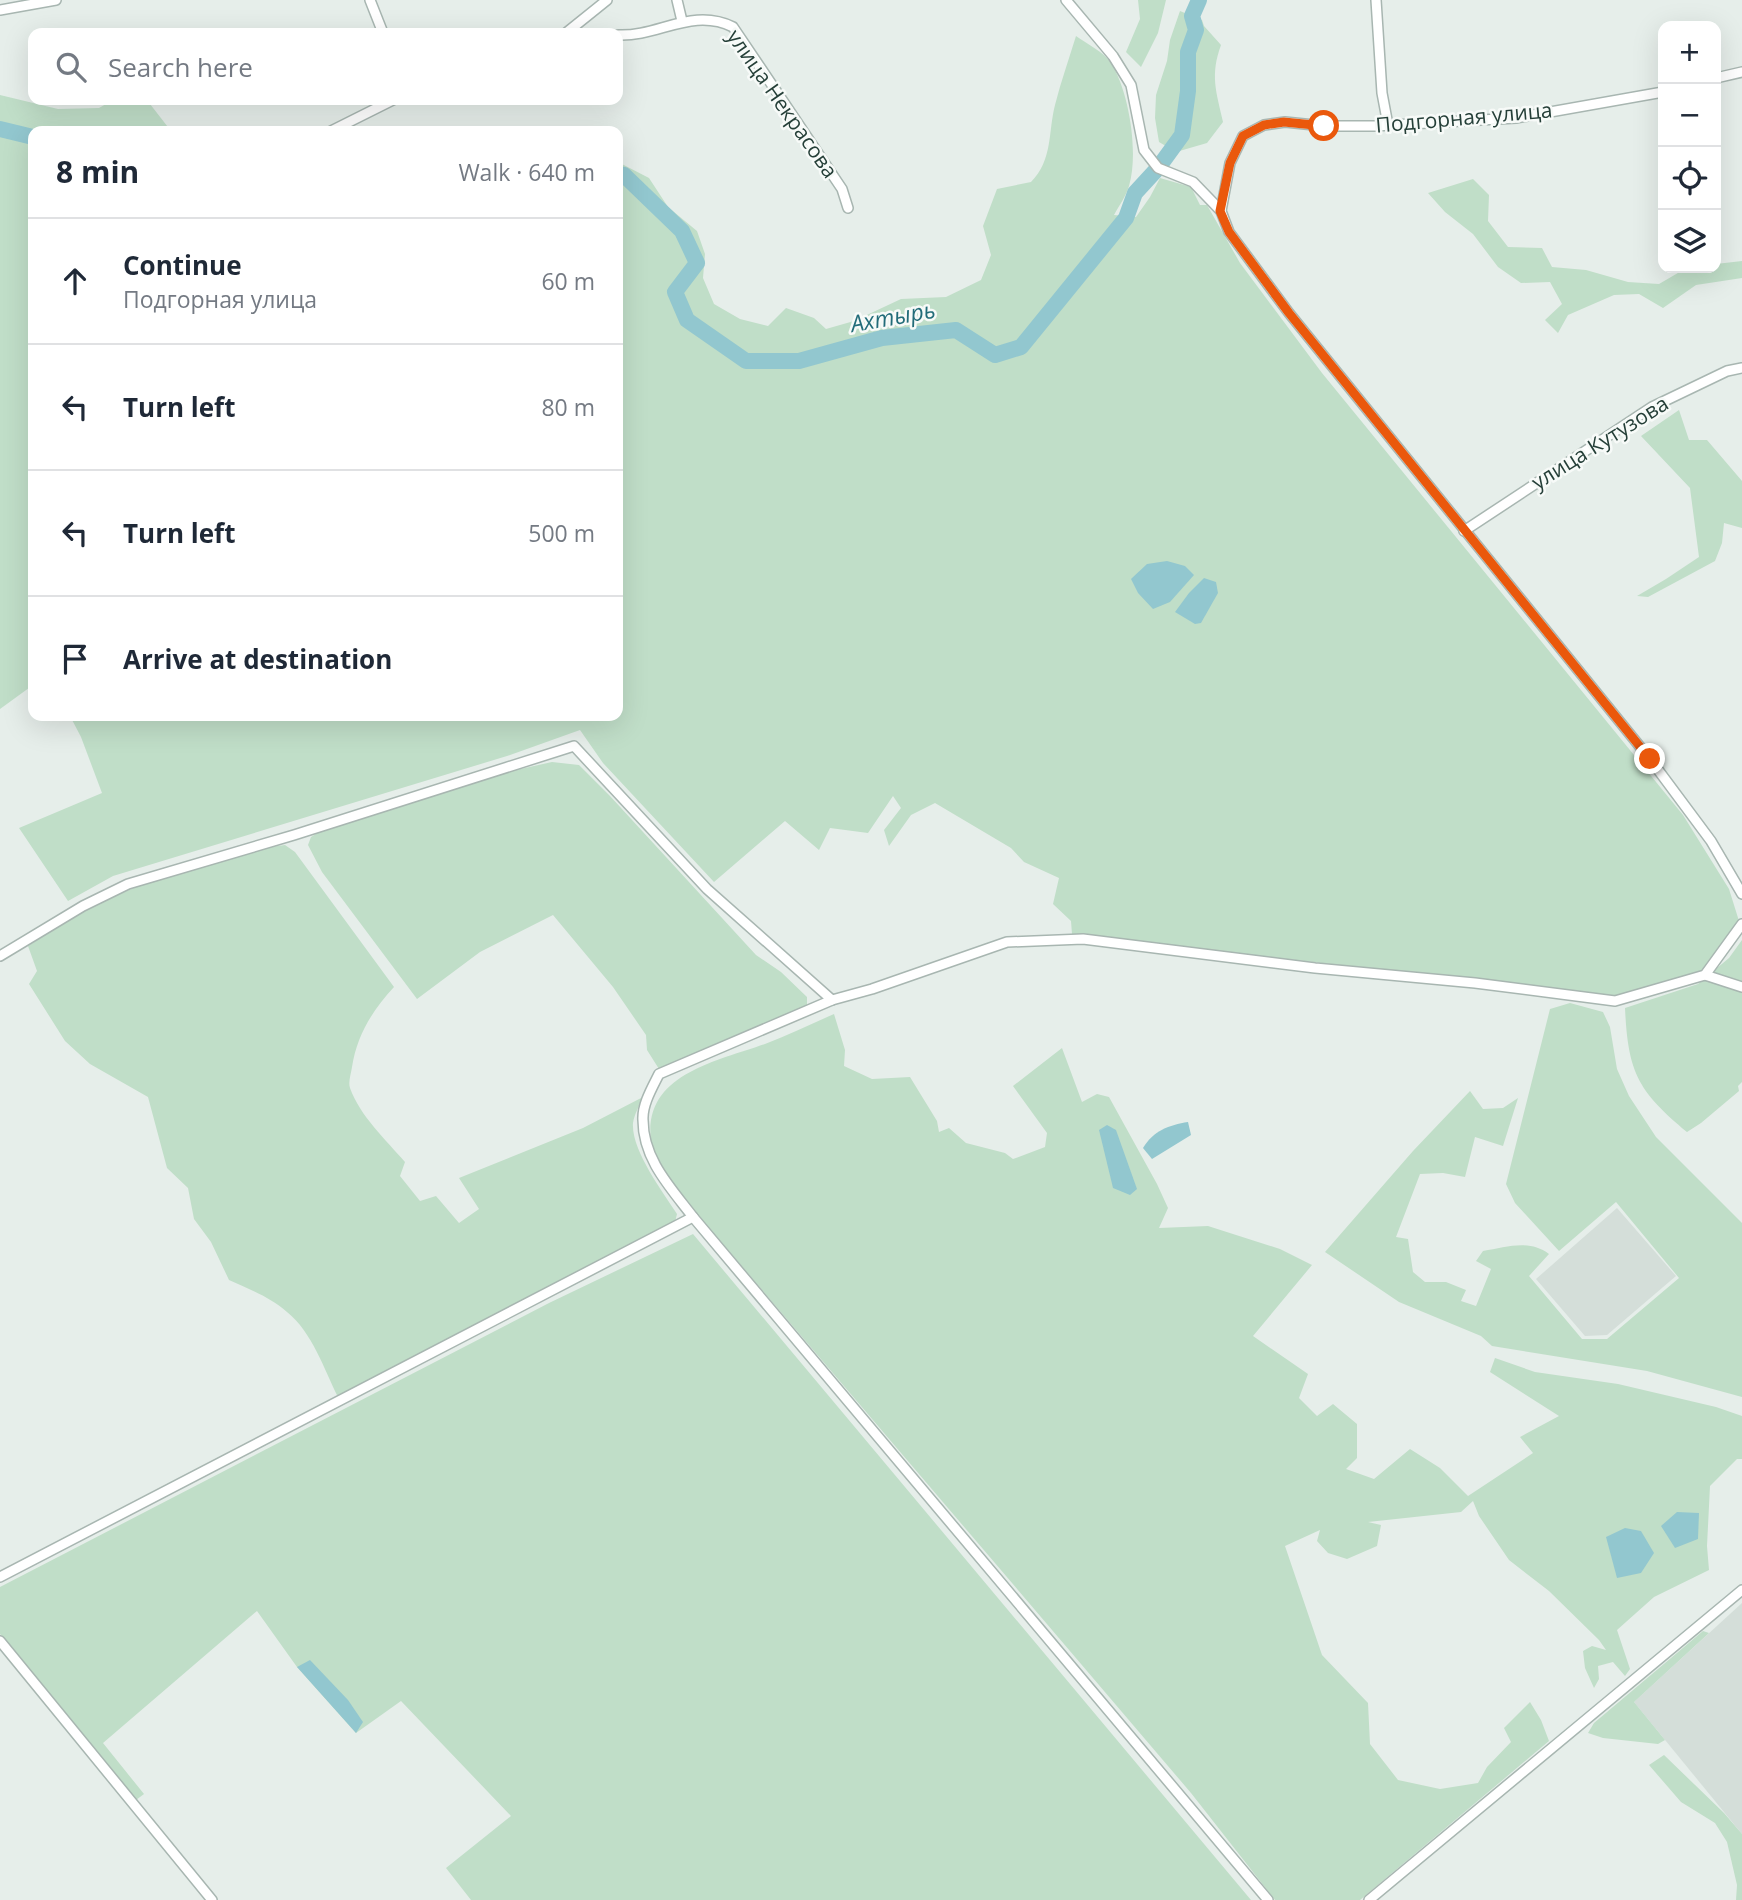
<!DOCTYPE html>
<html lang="en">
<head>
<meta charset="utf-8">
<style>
  body { margin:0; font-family:"Open Sans",sans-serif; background:#f6f6f7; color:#1f2937 }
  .controls { position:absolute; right:21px; top:21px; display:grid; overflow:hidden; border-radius:14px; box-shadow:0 7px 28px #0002 }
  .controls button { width:63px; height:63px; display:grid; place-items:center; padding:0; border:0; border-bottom:2px solid #e0e1e3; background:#fff; color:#1f2937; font:35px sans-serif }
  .stop { position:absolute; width:21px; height:21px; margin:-16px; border:5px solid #ea580c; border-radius:50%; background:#fff }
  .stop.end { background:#ea580c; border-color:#fff; box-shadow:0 2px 7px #0008 }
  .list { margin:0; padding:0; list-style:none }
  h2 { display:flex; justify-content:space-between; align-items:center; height:91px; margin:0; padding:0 28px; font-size:30px }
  h2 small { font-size:23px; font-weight:400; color:#747a83 }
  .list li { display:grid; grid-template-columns:46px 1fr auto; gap:21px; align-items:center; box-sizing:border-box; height:126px; padding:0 28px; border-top:2px solid #e0e1e3 }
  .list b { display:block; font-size:26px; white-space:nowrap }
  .list p { margin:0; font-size:23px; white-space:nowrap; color:#747a83 }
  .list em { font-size:23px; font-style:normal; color:#747a83 }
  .icon { flex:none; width:38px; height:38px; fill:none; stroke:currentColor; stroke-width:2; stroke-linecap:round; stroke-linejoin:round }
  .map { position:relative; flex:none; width:1742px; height:1900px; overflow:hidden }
  .search { position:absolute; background:#fff; box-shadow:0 7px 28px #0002; left:28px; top:28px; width:595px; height:77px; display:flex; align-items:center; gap:18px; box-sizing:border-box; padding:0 24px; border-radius:14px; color:#747a83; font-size:26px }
  .panel { position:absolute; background:#fff; box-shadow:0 7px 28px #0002; left:28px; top:126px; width:595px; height:595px; border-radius:14px }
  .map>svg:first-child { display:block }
  .built { fill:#d4ded9 }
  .green { fill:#c0dec8 }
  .water { fill:#92c7cf }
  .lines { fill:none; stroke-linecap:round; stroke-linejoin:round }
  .river { stroke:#92c7cf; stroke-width:16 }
  .minor-casing { stroke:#a8b6b1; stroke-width:12 }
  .minor { stroke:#fff; stroke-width:9 }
  .route { stroke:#ea580c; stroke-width:9 }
  .labels { text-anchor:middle; stroke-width:5; stroke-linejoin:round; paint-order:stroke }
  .street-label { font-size:21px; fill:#253f38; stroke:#f7faf8 }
  .water-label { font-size:23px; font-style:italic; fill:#226c79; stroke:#f7faf8 }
</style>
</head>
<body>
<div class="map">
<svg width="1742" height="1900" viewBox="0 0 1742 1900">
  <rect width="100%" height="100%" fill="#e6eeea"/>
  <g class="built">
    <path d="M 1617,1208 L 1676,1276 L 1607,1335 L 1585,1336 L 1536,1279 Z"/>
    <path d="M 1742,1603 L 1742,1834 L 1634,1702 Z"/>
  </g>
  <g class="green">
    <path d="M 1138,0 L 1166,0 L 1158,33 L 1141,67 L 1126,52 L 1140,19 Z"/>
    <path d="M 1180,11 L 1202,20 L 1204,26 L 1221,45 C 1210,75 1216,91 1223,122 L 1207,143 L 1176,152 L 1159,142 L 1155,118 L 1156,95 L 1167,61 L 1170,40 Z"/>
    <path d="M 1076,36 C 1087,44 1104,52 1111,63 C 1129,91 1139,153 1129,186 C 1126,196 1119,206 1114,215 L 1136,217 L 1150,197 L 1160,178 L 1191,187 L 1200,205 L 1207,205 L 1240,263 L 1322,373 L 1683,815 L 1729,889 L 1739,921 L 1702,971 L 1615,997 L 1072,934 L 1071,921 L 1053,904 L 1059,878 L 1024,862 L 1011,848 L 935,803 L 911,815 L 889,846 L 884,830 L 901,808 L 893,796 L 868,833 L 830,828 L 819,850 L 785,821 L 714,882 L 603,763 L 580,730 L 507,756 L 113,876 L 68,901 L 19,828 L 102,793 L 81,737 L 70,716 L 618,716 L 618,162 L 649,178 L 668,207 L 697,231 L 705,254 L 703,278 L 714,304 L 740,319 L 768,326 L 786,308 L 814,318 L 826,329 L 854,321 L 901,299 L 946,297 L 981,280 L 991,255 L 983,226 L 997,189 L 1031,182 C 1053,160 1048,132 1055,105 C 1061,81 1069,59 1076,36 Z"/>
    <path d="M 0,95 L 58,109 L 99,108 L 113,100 L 140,100 L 150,104 L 171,131 L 33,131 L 33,685 L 0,709 Z"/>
    <path d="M 1473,179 L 1489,195 L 1488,221 L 1508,247 L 1542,248 L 1552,267 L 1586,270 L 1628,282 L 1659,284 L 1683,270 L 1716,268 L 1716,264 L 1742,261 L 1742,278 L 1696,285 L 1663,308 L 1639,294 L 1614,295 L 1568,315 L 1558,333 L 1545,320 L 1562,304 L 1550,282 L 1521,283 L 1498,267 L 1473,234 L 1445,212 L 1428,193 Z"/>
    <path d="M 1679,410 L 1689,440 L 1707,440 L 1742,481 L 1742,528 L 1724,523 L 1722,543 L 1715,561 L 1648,597 L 1637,596 L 1666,579 L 1699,557 L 1690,488 L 1641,436 Z"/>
    <path d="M 552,762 L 579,765 L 610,796 L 756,955 L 781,972 L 807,997 L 807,1007 L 659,1069 L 647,1050 L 646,1035 L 613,987 L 553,915 L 480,952 L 417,999 L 322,872 L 308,845 L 311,837 L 330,825 L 488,776 Z"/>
    <path d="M 285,845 L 295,852 L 394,987 C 372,1011 357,1035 352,1067 C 351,1074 348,1082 350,1088 C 360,1116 386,1140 405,1162 L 400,1176 L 420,1201 L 436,1196 L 459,1223 L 479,1209 L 459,1178 L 583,1128 L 643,1097 C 640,1104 634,1115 633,1123 C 631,1150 663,1192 677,1214 L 675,1222 L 338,1397 C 324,1369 312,1332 287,1312 C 270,1297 249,1289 229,1280 L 211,1242 L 194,1219 L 188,1188 L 167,1168 L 148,1097 L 90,1064 L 65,1041 L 29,984 L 37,971 L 28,946 L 88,908 L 136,887 L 262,848 Z"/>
    <path d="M 1742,940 L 1742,1082 L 1738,1086 L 1739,1091 L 1701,1123 L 1687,1132 C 1638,1091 1628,1073 1625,1008 L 1698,984 L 1729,958 Z"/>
    <path d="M 1570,1003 L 1603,1012 L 1610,1027 L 1617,1069 L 1629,1096 L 1656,1137 L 1742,1223 L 1742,1397 L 1647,1371 L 1492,1346 L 1481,1336 L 1399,1302 L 1325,1252 L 1413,1151 L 1470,1091 L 1483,1109 L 1503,1108 L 1518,1098 L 1503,1146 L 1475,1137 L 1465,1177 L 1443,1173 L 1420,1174 L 1396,1237 L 1408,1239 L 1413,1272 L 1425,1282 L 1446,1282 L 1466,1290 L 1461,1301 L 1476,1306 L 1491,1269 L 1476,1261 L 1483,1251 C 1507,1247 1529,1239 1549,1254 L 1529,1276 L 1582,1339 L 1607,1339 L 1679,1278 L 1616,1202 L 1559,1251 L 1515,1203 L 1506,1184 L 1550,1009 Z"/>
    <path d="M 834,1014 L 845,1050 L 844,1066 L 872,1079 L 910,1077 L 937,1121 L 939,1132 L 949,1128 L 966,1143 L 1005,1153 L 1013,1159 L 1045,1147 L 1047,1133 L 1013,1086 L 1062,1048 L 1082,1102 L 1097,1094 L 1109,1097 L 1157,1184 L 1168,1208 L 1159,1228 L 1208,1226 L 1280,1249 L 1312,1265 L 1253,1336 L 1308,1374 L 1299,1398 L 1317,1416 L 1333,1404 L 1357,1424 L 1357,1458 L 1346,1469 L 1374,1479 L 1410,1449 L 1440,1468 L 1468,1496 L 1533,1453 L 1520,1437 L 1559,1416 L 1490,1372 L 1495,1358 L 1535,1372 L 1618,1384 L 1716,1407 L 1742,1416 L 1742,1459 L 1737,1459 L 1710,1486 L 1707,1546 L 1709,1570 L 1654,1597 L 1617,1630 L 1630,1669 L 1625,1676 L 1613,1662 L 1598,1666 L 1599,1679 L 1594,1688 L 1585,1668 L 1583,1651 L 1592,1646 L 1606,1650 L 1599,1640 L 1549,1591 L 1509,1560 L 1479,1516 L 1473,1501 L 1461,1512 L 1368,1522 L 1381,1525 L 1377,1546 L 1347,1559 L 1328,1553 L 1317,1541 L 1320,1530 L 1285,1546 L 1322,1655 L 1368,1703 L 1370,1744 L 1398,1780 L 1440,1789 L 1478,1783 L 1487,1767 L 1511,1742 L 1504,1728 L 1530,1702 L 1541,1720 L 1549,1741 L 1360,1900 L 1275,1900 L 1191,1793 L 693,1209 C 681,1195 657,1170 653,1152 C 635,1076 712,1063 765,1044 C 788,1035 811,1024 834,1014 Z"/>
    <path d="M 693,1234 L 1251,1900 L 471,1900 L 446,1868 L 511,1816 L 401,1701 L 356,1733 L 297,1667 L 257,1611 L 103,1743 L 144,1794 L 136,1800 L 0,1634 L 0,1587 L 549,1303 Z"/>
    <path d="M 1703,1631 L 1709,1633 L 1634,1702 L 1665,1740 L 1658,1744 L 1603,1738 L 1588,1733 L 1594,1723 Z"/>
    <path d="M 1664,1755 L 1724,1813 L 1742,1834 L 1742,1900 L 1736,1900 L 1737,1885 L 1727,1842 L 1715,1823 L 1681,1802 L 1649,1765 Z"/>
  </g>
  <g class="water">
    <path d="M 1167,561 L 1185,566 L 1194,575 L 1170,602 L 1153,609 L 1138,593 L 1131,579 L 1147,564 Z"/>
    <path d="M 1204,578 L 1216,582 L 1218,593 L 1201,623 L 1195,624 L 1175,612 L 1189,593 Z"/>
    <path d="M 1188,1122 L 1191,1135 L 1152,1159 L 1143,1148 C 1153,1131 1169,1125 1188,1122 Z"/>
    <path d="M 1107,1125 L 1116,1130 L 1137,1189 L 1130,1195 L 1113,1188 L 1099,1130 Z"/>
    <path d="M 1677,1512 L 1699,1513 L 1698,1539 L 1675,1548 L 1661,1526 Z"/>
    <path d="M 1625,1528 L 1641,1531 L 1654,1553 L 1641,1573 L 1617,1578 L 1606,1537 Z"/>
    <path d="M 310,1660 L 348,1700 L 363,1722 L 356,1733 L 297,1667 Z"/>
  </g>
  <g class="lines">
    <g class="river">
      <path d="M 0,129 L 33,137"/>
      <path d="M 618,174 L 624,175 L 682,231 L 697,263 L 675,292 L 687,320 L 746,361 L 799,361 L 882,338 L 956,330 L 995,355 L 1021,347 L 1126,218 L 1135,193 L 1158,168 L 1182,135 L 1188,91 L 1188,52 L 1196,30 L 1192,16 L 1199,0"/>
    </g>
    <defs>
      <g id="minor">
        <path d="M 370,0 L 383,33"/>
        <path d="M 677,0 L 682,21"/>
        <path d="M 1066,0 L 1113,56 L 1131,85 L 1144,150 L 1158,168 L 1193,182 L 1221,211"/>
        <path d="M 1376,0 L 1382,93 L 1388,125"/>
        <path d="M 0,10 L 56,0"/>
        <path d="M 566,33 L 607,0"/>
        <path d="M 618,35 C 658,37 692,7 733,27 L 842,189 L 848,208"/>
        <path d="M 1716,78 L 1742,72"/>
        <path d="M 1663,92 L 1516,118 L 1375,126 L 1324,126 L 1285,122 L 1264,125 L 1243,136 L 1230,163 L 1221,211 L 1229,232 L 1289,313 L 1650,759 L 1711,841 L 1742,894"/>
        <path d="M 331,131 L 393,100"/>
        <path d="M 1464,531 L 1652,407 L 1727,371 L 1742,368"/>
        <path d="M 0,956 L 83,906 L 128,884 L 294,835 L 574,746 L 707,889 L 832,1000"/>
        <path d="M 1705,975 L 1742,987"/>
        <path d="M 693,1217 C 670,1187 643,1159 643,1120 C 642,1105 652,1088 659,1074 L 832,1000 L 872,989 L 1007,942 L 1083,939 L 1315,968 L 1475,983 L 1615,1001 L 1705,975 L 1742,924"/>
        <path d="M 0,1577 L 693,1217 L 1268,1900"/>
        <path d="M 0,1641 L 212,1900"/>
        <path d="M 1369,1900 L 1742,1590"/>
      </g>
    </defs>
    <use href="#minor" class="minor-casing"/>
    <use href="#minor" class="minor"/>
  </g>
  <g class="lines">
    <path class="route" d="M 1324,126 L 1284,122 L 1264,125 L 1243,136 L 1230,163 L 1220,211 L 1229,232 L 1289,313 L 1650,759"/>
  </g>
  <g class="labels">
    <g class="street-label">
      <text transform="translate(782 104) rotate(55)" y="7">улица Некрасова</text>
      <text transform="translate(1464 118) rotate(-5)" y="7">Подгорная улица</text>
      <text transform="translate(1600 443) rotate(-32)" y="7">улица Кутузова</text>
    </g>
    <g class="water-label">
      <text transform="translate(893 317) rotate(-10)" y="8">Ахтырь</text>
    </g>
  </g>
</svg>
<div class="controls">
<button>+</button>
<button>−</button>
<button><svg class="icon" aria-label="locate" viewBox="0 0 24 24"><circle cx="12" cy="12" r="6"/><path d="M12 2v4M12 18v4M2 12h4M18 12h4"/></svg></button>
<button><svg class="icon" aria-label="layers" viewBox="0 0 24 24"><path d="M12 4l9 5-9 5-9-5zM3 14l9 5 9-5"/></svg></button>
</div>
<div class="stop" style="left:1324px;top:126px"></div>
<div class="stop end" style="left:1650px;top:759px"></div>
<div class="search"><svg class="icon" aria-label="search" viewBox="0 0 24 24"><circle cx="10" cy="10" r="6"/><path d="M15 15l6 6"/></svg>Search here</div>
<section class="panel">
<h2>8 min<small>Walk · 640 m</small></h2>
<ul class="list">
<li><svg class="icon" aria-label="ahead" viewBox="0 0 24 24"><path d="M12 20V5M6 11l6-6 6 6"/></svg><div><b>Continue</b><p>Подгорная улица</p></div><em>60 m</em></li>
<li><svg class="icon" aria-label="left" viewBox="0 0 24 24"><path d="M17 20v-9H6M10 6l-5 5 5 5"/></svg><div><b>Turn left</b></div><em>80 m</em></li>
<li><svg class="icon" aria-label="left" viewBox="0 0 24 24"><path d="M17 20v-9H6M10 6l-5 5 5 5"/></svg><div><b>Turn left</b></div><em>500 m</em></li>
<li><svg class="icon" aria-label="arrive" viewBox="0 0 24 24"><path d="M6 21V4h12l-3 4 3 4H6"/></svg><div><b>Arrive at destination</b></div></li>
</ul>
</section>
</div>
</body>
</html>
